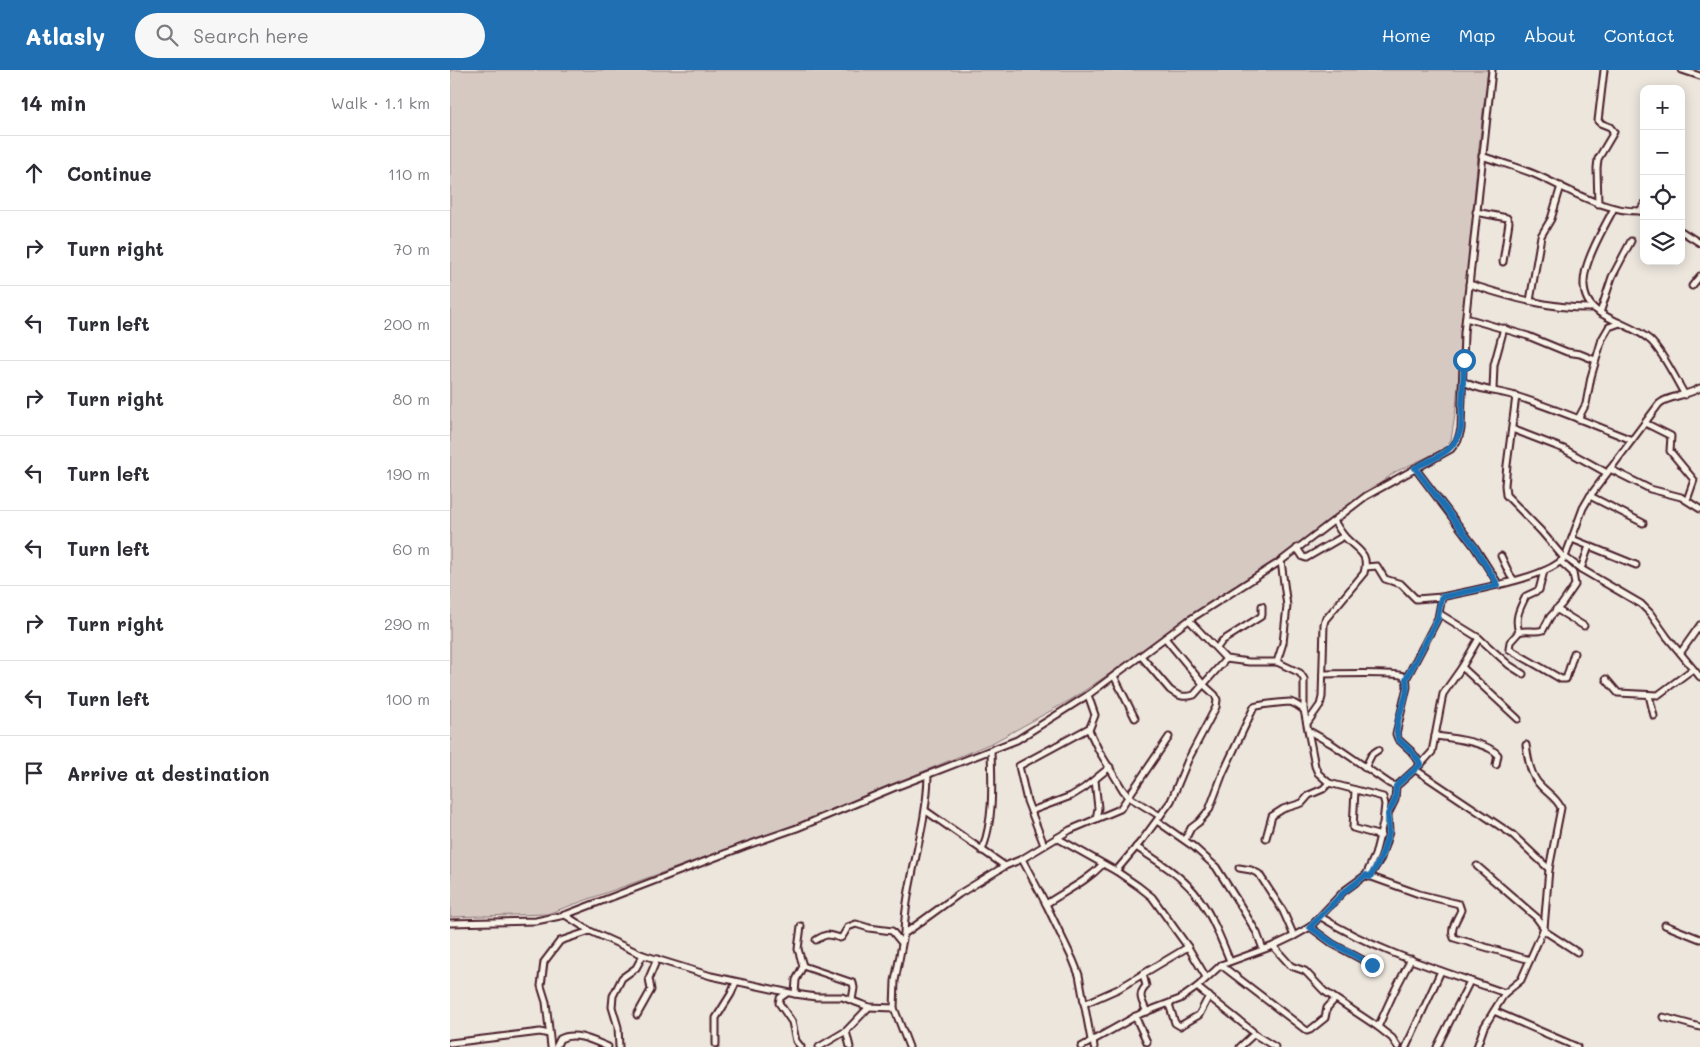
<!DOCTYPE html>
<html lang="en">
<head>
<meta charset="utf-8">
<style>
  body { margin:0; font-family:Mali,sans-serif; background:#f7f7f7; color:#2b2b33 }
  .controls { position:absolute; right:15px; top:15px; display:grid; overflow:hidden; border-radius:10px; box-shadow:0 2px 12px #0003 }
  .controls button { width:45px; height:45px; display:grid; place-items:center; padding:0; border:0; border-bottom:1px solid #e1e1e2; background:#fff; color:#2b2b33; font:25px sans-serif }
  .stop { position:absolute; width:15px; height:15px; margin:-11px; border:4px solid #1f6fb2; border-radius:50%; background:#fff }
  .stop.end { background:#1f6fb2; border-color:#fff; box-shadow:0 1px 5px #0008 }
  .list { margin:0; padding:0; list-style:none }
  h2 { display:flex; justify-content:space-between; align-items:center; height:65px; margin:0; padding:0 20px; font-size:21px }
  h2 small { font-size:16px; font-weight:400; color:#7c7c81 }
  .list li { display:grid; grid-template-columns:32px 1fr auto; gap:15px; align-items:center; box-sizing:border-box; height:75px; padding:0 20px; border-top:1px solid #e1e1e2 }
  .list b { display:block; font-size:19px; white-space:nowrap }
  .list em { font-size:16px; font-style:normal; color:#7c7c81 }
  .icon { flex:none; width:28px; height:28px; fill:none; stroke:currentColor; stroke-width:2; stroke-linecap:round; stroke-linejoin:round }
  .map { position:relative; flex:none; width:1250px; height:977px; overflow:hidden }
  header { display:flex; align-items:center; gap:30px; box-sizing:border-box; height:70px; padding:0 25px; background:#1f6fb2; color:#fff }
  header strong { font-size:24px }
  nav { display:flex; gap:28px; margin-inline-start:auto; font-size:18px }
  .search { width:350px; height:45px; background:#f7f7f7; display:flex; align-items:center; gap:12px; box-sizing:border-box; padding:0 18px; border-radius:28px; color:#7c7c81; font-size:19px }
  main { display:flex }
  aside { flex:1; background:#fff }
  .map>svg:first-child { display:block }
  .green { fill:#d5c9c2; stroke:#907476 }
  .lines { fill:none; stroke-linecap:round; stroke-linejoin:round }
  .street-casing { stroke:#4a1f2b; stroke-width:9 }
  .street { stroke:#f7f3e8; stroke-width:5 }
  .route { stroke:#1f6fb2; stroke-width:6 }
</style>
</head>
<body>
<header>
<strong>Atlasly</strong>
<div class="search"><svg class="icon" aria-label="search" viewBox="0 0 24 24"><circle cx="10" cy="10" r="6"/><path d="M15 15l6 6"/></svg>Search here</div>
<nav><a>Home</a><a>Map</a><a>About</a><a>Contact</a></nav>
</header>
<main>
<aside>
<h2>14 min<small>Walk · 1.1 km</small></h2>
<ul class="list">
<li><svg class="icon" aria-label="ahead" viewBox="0 0 24 24"><path d="M12 20V5M6 11l6-6 6 6"/></svg><div><b>Continue</b></div><em>110 m</em></li>
<li><svg class="icon" aria-label="right" viewBox="0 0 24 24"><path d="M7 20v-9h11M14 6l5 5-5 5"/></svg><div><b>Turn right</b></div><em>70 m</em></li>
<li><svg class="icon" aria-label="left" viewBox="0 0 24 24"><path d="M17 20v-9H6M10 6l-5 5 5 5"/></svg><div><b>Turn left</b></div><em>200 m</em></li>
<li><svg class="icon" aria-label="right" viewBox="0 0 24 24"><path d="M7 20v-9h11M14 6l5 5-5 5"/></svg><div><b>Turn right</b></div><em>80 m</em></li>
<li><svg class="icon" aria-label="left" viewBox="0 0 24 24"><path d="M17 20v-9H6M10 6l-5 5 5 5"/></svg><div><b>Turn left</b></div><em>190 m</em></li>
<li><svg class="icon" aria-label="left" viewBox="0 0 24 24"><path d="M17 20v-9H6M10 6l-5 5 5 5"/></svg><div><b>Turn left</b></div><em>60 m</em></li>
<li><svg class="icon" aria-label="right" viewBox="0 0 24 24"><path d="M7 20v-9h11M14 6l5 5-5 5"/></svg><div><b>Turn right</b></div><em>290 m</em></li>
<li><svg class="icon" aria-label="left" viewBox="0 0 24 24"><path d="M17 20v-9H6M10 6l-5 5 5 5"/></svg><div><b>Turn left</b></div><em>100 m</em></li>
<li><svg class="icon" aria-label="arrive" viewBox="0 0 24 24"><path d="M6 21V4h12l-3 4 3 4H6"/></svg><div><b>Arrive at destination</b></div></li>
</ul>
</aside>
<div class="map">
<svg width="1250" height="977" viewBox="0 0 1250 977">
  <rect width="100%" height="100%" fill="#ece6dd"/>
  <filter id="ink" filterUnits="userSpaceOnUse"><feTurbulence type="fractalNoise" baseFrequency=".02" numOctaves="2"/><feDisplacementMap in="SourceGraphic" scale="10" xChannelSelector="R" yChannelSelector="G"/><feConvolveMatrix kernelMatrix="1 2 1 2 8 2 1 2 1" color-interpolation-filters="sRGB"/></filter>
  <g filter="url(#ink)">
    <path class="green" d="M 0,0 L 1038,0 L 1028,85 L 1006,338 L 1001,370 L 990,381 L 945,402 L 834,486 L 622,629 L 544,672 L 342,756 L 97,844 L 0,847 Z"/>
    <g class="lines">
      <defs>
        <g id="street">
          <path d="M 1232,0 L 1250,6"/>
          <path d="M 1032,86 C 1049,92 1067,97 1084,104 C 1119,119 1154,143 1194,141"/>
          <path d="M 1148,134 L 1147,98 L 1148,89 L 1164,62 L 1160,57 L 1150,53 L 1148,51 L 1154,0"/>
          <path d="M 1164,138 C 1151,165 1113,219 1149,242 C 1165,253 1185,257 1200,270 C 1213,282 1226,310 1235,325"/>
          <path d="M 1190,141 L 1194,134"/>
          <path d="M 1026,142 L 1057,148 L 1059,152 L 1053,192"/>
          <path d="M 1231,161 L 1250,173"/>
          <path d="M 1019,214 C 1060,227 1100,239 1143,238"/>
          <path d="M 1242,216 L 1250,206"/>
          <path d="M 1080,231 L 1091,166 L 1101,149 L 1111,116"/>
          <path d="M 1150,243 L 1162,207 L 1181,171"/>
          <path d="M 1016,248 L 1078,266 L 1117,282 L 1130,284 L 1145,290"/>
          <path d="M 1013,311 C 1026,320 1050,321 1065,326 C 1105,338 1143,355 1182,370"/>
          <path d="M 1043,320 L 1044,295 L 1054,258"/>
          <path d="M 1066,326 L 1057,395 L 1055,415 L 1056,425 L 1091,461 L 1114,488"/>
          <path d="M 1128,349 L 1136,334 L 1141,307 L 1152,269 L 1159,257 L 1170,253"/>
          <path d="M 1195,353 L 1221,366 L 1220,381 L 1244,410 L 1237,430"/>
          <path d="M 1062,359 L 1114,379 L 1157,403"/>
          <path d="M 965,398 L 1024,476 L 1049,515"/>
          <path d="M 1160,399 L 1200,419 L 1231,427 L 1250,439"/>
          <path d="M 1140,426 L 1193,453"/>
          <path d="M 1122,469 L 1186,495"/>
          <path d="M 847,478 L 853,487 L 856,488 L 894,466"/>
          <path d="M 1051,486 L 1060,505 L 1064,510"/>
          <path d="M 1115,487 L 1131,499 L 1191,534 L 1200,543 L 1217,567 L 1250,607"/>
          <path d="M 1111,492 L 1123,503 L 1125,515 L 1112,534 L 1100,547 L 1093,560 C 1085,563 1077,559 1069,562 L 1060,572 L 1059,579 L 1111,609 L 1116,609 L 1124,583"/>
          <path d="M 916,497 L 927,496 L 935,509 L 951,514 L 966,529 L 992,527"/>
          <path d="M 1131,499 L 1139,476"/>
          <path d="M 1106,539 L 1134,556"/>
          <path d="M 990,544 L 1029,568 L 1059,595 L 1073,604"/>
          <path d="M 1069,562 C 1064,548 1070,538 1076,526 L 1089,520 L 1094,501"/>
          <path d="M 767,578 L 772,571 L 810,547 L 812,545 L 812,536"/>
          <path d="M 1231,582 L 1250,555"/>
          <path d="M 691,586 L 720,620 C 728,626 734,628 744,625 L 776,589"/>
          <path d="M 827,592 L 833,573 L 837,536 L 831,491"/>
          <path d="M 1012,597 L 1068,649"/>
          <path d="M 873,604 C 886,604 946,602 953,606 C 957,608 957,612 957,617 L 946,664 L 948,669 L 961,681 L 971,694"/>
          <path d="M 664,606 L 685,648"/>
          <path d="M 956,609 L 988,548 L 992,527 C 1021,520 1097,509 1115,487 L 1133,438 L 1140,426 L 1209,334 C 1217,326 1237,326 1250,318"/>
          <path d="M 1156,609 L 1168,623 L 1208,625 L 1243,599"/>
          <path d="M 638,625 L 645,645 L 639,660 L 649,681 L 673,720 L 679,727 L 710,746"/>
          <path d="M 1199,625 L 1204,646"/>
          <path d="M 858,652 L 870,635 L 872,627 L 874,554 L 875,550 L 914,503 C 919,484 910,482 898,470 C 892,465 888,457 884,451"/>
          <path d="M 859,661 L 882,674 L 940,714 L 946,716 L 950,713 L 971,694 L 982,682 L 993,624 L 1012,597 L 1029,568"/>
          <path d="M 985,666 C 1001,668 1038,672 1048,685 L 1046,695"/>
          <path d="M 915,698 L 922,684 L 928,680"/>
          <path d="M 966,700 L 1063,765 L 1099,799"/>
          <path d="M 645,710 L 648,738 L 646,749"/>
          <path d="M 905,720 L 903,758 L 931,766"/>
          <path d="M 476,741 L 555,796"/>
          <path d="M 581,741 L 621,726 L 634,718 L 660,697"/>
          <path d="M 707,751 L 744,777 L 766,797 L 790,835 L 807,863 L 813,879"/>
          <path d="M 607,768 L 666,801 L 688,816 L 702,827 L 738,877 L 756,907"/>
          <path d="M 816,768 L 822,746 L 833,739 L 852,733 L 859,725 L 873,719 L 879,713"/>
          <path d="M 735,770 L 741,758 L 749,752 L 759,740 L 773,703 L 804,637 C 807,635 835,632 840,632 C 845,633 850,637 854,640"/>
          <path d="M 594,775 L 577,731 L 569,696 L 639,658"/>
          <path d="M 686,777 C 706,790 729,804 744,822 C 761,842 770,867 780,891"/>
          <path d="M 532,781 C 544,748 542,715 541,681"/>
          <path d="M 572,789 L 596,834 L 623,890 L 629,905 L 641,970"/>
          <path d="M 1027,796 L 1086,847 L 1094,858"/>
          <path d="M 789,798 L 801,800 L 809,804 L 833,841 L 844,866"/>
          <path d="M 666,801 L 693,769 L 721,731 L 738,690 L 766,637 L 767,630 L 765,625 L 753,614 L 715,568"/>
          <path d="M 916,805 L 969,824 L 1009,834 L 1011,840 C 1008,848 999,859 1004,868 L 1080,890"/>
          <path d="M 919,807 L 931,788 L 939,762 L 938,744 L 945,730 L 946,716"/>
          <path d="M 596,834 C 615,821 636,812 652,795"/>
          <path d="M 115,845 L 140,861 L 193,885 L 261,906 L 345,924 L 366,927 L 392,927 L 419,937 L 444,938"/>
          <path d="M 871,847 C 927,882 993,901 1055,923"/>
          <path d="M 0,853 L 86,851 L 115,845 L 295,776 L 347,758 L 443,718 L 567,670 L 638,625 L 739,550 L 831,491 L 916,426 L 1001,379 L 1008,370 L 1011,359 L 1014,263 L 1042,0"/>
          <path d="M 1215,855 L 1250,869"/>
          <path d="M 860,857 L 883,874 L 922,895"/>
          <path d="M 1093,860 L 1127,882"/>
          <path d="M 454,863 C 456,810 477,759 478,705"/>
          <path d="M 366,870 C 377,863 378,864 390,868 L 392,867 L 398,857 L 406,854 L 419,858 L 442,861 L 451,872"/>
          <path d="M 823,876 L 841,896 L 855,901 L 874,921 L 928,957 L 942,968 L 948,977"/>
          <path d="M 771,895 L 857,961 L 860,960 L 875,948 L 877,938 L 885,929"/>
          <path d="M 353,896 L 403,913 L 404,918 L 402,930"/>
          <path d="M 693,904 L 696,916 C 687,925 692,931 697,942"/>
          <path d="M 747,917 L 802,961 L 804,964 L 790,977"/>
          <path d="M 337,923 L 330,928 L 329,933 L 342,952 L 346,971 L 351,977"/>
          <path d="M 345,924 L 346,910 L 353,896 L 348,879 L 351,856"/>
          <path d="M 634,934 L 668,919 L 738,877"/>
          <path d="M 719,934 L 725,953 L 730,956 L 749,945 L 759,926"/>
          <path d="M 1044,941 L 1127,977"/>
          <path d="M 187,945 L 201,920 L 199,908 L 207,889"/>
          <path d="M 685,946 L 697,972"/>
          <path d="M 1213,947 L 1250,957"/>
          <path d="M 928,957 L 944,922 L 961,889"/>
          <path d="M 396,961 L 400,977"/>
          <path d="M 804,964 L 825,977"/>
          <path d="M 643,969 L 644,977"/>
          <path d="M 0,973 L 90,962 L 99,964"/>
          <path d="M 266,974 L 266,948 L 281,924 L 286,912"/>
          <path d="M 101,977 L 96,932 L 91,916 L 94,892 L 110,871 L 140,861"/>
          <path d="M 106,977 L 110,969 C 125,961 144,971 158,977"/>
          <path d="M 169,977 L 168,957 L 162,937 L 163,926 L 172,908 L 186,898 L 193,885"/>
          <path d="M 369,977 L 396,961 L 419,937"/>
          <path d="M 459,977 L 444,938 L 445,911 L 454,864 L 509,824 L 555,796 L 572,789 L 620,760 L 670,739 L 719,667"/>
          <path d="M 631,977 L 690,944 L 730,929 L 747,917 L 771,895 L 823,876 L 844,866 L 860,857 L 894,821 L 916,805 L 925,785 L 933,753 L 935,734 L 933,727 L 879,713 L 868,703 L 865,696 L 854,640 L 854,609 L 850,603 L 827,592 L 799,592 L 776,589 L 739,550"/>
          <path d="M 956,977 L 991,901"/>
          <path d="M 987,977 L 1020,911"/>
          <path d="M 1027,977 L 1034,957 L 1055,923 L 1071,910 L 1094,858 L 1099,799 L 1111,738 C 1107,728 1097,723 1090,715 C 1080,705 1078,688 1076,675"/>
        </g>
      </defs>
      <use href="#street" class="street-casing"/>
      <use href="#street" class="street"/>
    </g>
  </g>
  <g class="lines" filter="url(#ink)">
    <path class="route" d="M 922,895 L 884,874 L 860,857 L 894,822 L 916,805 L 920,807 L 931,788 L 939,762 L 938,744 L 945,730 L 946,716 L 971,694 L 961,681 L 948,669 C 942,649 961,628 956,609 L 988,548 L 991,528 L 992,527 L 1048,515 L 1024,476 L 965,398 C 986,387 1004,383 1011,359 L 1014,290"/>
  </g>
</svg>
<div class="controls">
<button>+</button>
<button>−</button>
<button><svg class="icon" aria-label="locate" viewBox="0 0 24 24"><circle cx="12" cy="12" r="6"/><path d="M12 2v4M12 18v4M2 12h4M18 12h4"/></svg></button>
<button><svg class="icon" aria-label="layers" viewBox="0 0 24 24"><path d="M12 4l9 5-9 5-9-5zM3 14l9 5 9-5"/></svg></button>
</div>
<div class="stop" style="left:1014px;top:290px"></div>
<div class="stop end" style="left:922px;top:895px"></div>
</div>
</main>
</body>
</html>
